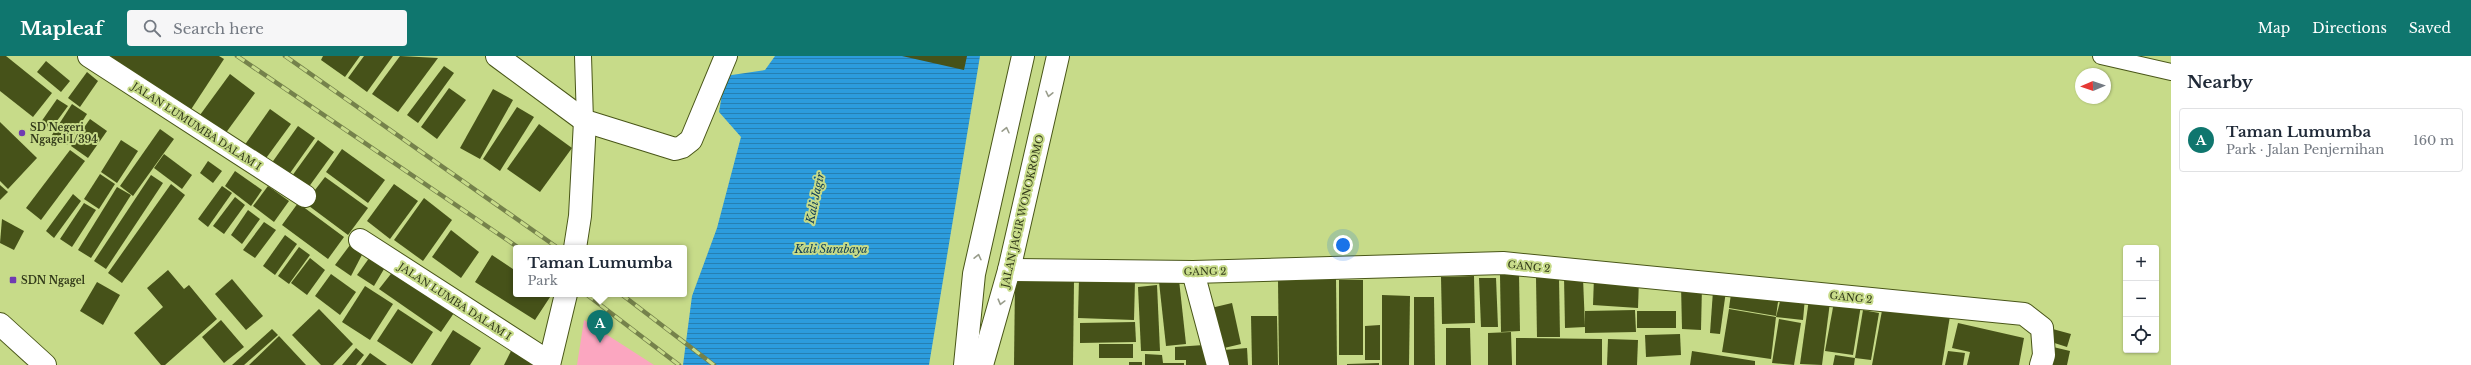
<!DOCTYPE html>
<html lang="en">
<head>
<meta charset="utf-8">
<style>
  body { margin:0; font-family:"Libre Baskerville",serif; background:#f6f6f7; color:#1f2937 }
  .controls { position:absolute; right:12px; bottom:12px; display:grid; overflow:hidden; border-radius:4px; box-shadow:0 1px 3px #0004 }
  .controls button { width:36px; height:36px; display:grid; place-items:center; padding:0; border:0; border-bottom:1px solid #e0e1e3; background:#fff; color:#1f2937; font:20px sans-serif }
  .compass { position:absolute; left:2075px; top:12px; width:36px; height:36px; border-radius:50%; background:#fff; box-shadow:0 1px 3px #0004; rotate:268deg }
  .you { position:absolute; left:1343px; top:189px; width:14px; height:14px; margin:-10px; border:3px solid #fff; border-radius:50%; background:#1a73e8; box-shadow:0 0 0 6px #1a73e833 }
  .badge { display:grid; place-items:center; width:26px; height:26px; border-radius:50%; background:#0f766e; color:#fff; font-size:13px; font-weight:700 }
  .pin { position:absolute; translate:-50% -33px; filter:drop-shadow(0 1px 2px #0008) }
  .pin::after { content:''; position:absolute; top:21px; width:14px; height:12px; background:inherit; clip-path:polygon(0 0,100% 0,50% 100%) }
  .popup { position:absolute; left:513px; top:189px; width:174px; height:52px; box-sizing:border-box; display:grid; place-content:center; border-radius:4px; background:#fff; filter:drop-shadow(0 1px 3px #0005); font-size:13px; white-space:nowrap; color:#747a83 }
  .popup b { font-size:15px; color:#1f2937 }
  .popup::after { content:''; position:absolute; left:50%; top:100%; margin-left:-8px; border:8px solid transparent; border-top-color:#fff }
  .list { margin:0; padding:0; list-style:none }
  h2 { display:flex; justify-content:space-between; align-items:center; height:52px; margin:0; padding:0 16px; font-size:17px }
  h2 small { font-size:13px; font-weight:400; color:#747a83 }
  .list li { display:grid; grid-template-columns:26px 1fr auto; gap:12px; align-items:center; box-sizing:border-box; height:64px; margin:0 8px 8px; padding:0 8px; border:1px solid #e0e1e3; border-radius:4px }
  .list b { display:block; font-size:15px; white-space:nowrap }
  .list p { margin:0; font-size:13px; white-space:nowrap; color:#747a83 }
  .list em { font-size:13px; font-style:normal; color:#747a83 }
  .icon { flex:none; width:22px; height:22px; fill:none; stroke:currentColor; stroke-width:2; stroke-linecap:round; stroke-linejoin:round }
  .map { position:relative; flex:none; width:2171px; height:309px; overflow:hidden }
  header { display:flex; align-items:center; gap:24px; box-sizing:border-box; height:56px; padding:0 20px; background:#0f766e; color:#fff }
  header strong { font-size:19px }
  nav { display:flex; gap:22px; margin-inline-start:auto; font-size:14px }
  .search { width:280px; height:36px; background:#f6f6f7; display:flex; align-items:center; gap:10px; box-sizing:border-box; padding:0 14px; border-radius:4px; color:#747a83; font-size:15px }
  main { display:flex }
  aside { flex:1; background:#fff }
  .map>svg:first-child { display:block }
  .park { fill:#fba6c0 }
  .water { fill:url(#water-rules) }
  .building { fill:#465219 }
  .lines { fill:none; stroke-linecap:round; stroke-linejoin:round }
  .lane-casing { stroke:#495618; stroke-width:18 }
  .street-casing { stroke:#495618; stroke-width:24 }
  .primary-casing { stroke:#495618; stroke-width:24 }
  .highway-casing { stroke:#495618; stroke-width:24 }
  .lane { stroke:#fff; stroke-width:16 }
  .street { stroke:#fff; stroke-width:22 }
  .primary { stroke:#fff; stroke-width:22 }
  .highway { stroke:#fff; stroke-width:22 }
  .rail-casing { stroke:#75824b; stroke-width:4.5 }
  .rail { stroke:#c7db89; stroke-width:3; stroke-dasharray:9; stroke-linecap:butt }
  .oneway { stroke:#999d8c }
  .poi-dot { fill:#703bb2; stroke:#c7db89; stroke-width:1.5 }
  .labels { text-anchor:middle; stroke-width:4; stroke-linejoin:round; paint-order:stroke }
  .street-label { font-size:10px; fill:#333b1a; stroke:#c7db89 }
  .poi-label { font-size:10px; font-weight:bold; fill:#333b1a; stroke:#c7db89; text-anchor:start }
  .water-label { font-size:11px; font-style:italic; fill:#0c3954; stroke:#c7db89 }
</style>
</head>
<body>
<header>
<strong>Mapleaf</strong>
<div class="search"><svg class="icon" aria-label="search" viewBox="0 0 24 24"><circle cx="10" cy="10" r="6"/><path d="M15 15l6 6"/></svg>Search here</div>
<nav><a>Map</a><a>Directions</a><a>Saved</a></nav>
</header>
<main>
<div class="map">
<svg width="2171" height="309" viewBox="0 0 2171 309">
  <defs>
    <pattern id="water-rules" width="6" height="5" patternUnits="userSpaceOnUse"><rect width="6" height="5" fill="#2c9cdd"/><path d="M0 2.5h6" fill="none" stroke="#2680b2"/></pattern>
  </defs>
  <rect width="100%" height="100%" fill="#c7db89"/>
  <path class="park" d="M 584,264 L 654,309 L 577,309 Z"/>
  <path class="water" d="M 775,0 L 980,0 L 929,309 L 683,309 L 692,240 L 717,172 L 741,81 L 719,56 L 725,20 L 765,14 Z"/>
  <g class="building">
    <path d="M 0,0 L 6,0 L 52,37 L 33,61 L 0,35 Z"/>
    <path d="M 108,0 L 219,0 L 224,3 L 190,55 Z"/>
    <path d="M 323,0 L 360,0 L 345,21 L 321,4 Z"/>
    <path d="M 364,0 L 393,0 L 367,36 L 348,22 Z"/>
    <path d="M 400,0 L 438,2 L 398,56 L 372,38 Z"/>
    <path d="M 902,0 L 967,0 L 964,14 Z"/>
    <path d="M 46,5 L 70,25 L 61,36 L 37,16 Z"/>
    <path d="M 444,10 L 454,17 L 418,67 L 407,59 Z"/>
    <path d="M 87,16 L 98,25 L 80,51 L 68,42 Z"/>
    <path d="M 230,18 L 255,37 L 225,78 L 200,59 Z"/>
    <path d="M 449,32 L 466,44 L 437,83 L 421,71 Z"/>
    <path d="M 493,33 L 513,44 L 480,103 L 460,92 Z"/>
    <path d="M 57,43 L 68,50 L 51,73 L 41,66 Z"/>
    <path d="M 72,48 L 87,58 L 67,89 L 52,79 Z"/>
    <path d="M 517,51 L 534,61 L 500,115 L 483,103 Z"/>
    <path d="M 270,53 L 291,68 L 264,105 L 244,90 Z"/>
    <path d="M 90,63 L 107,75 L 88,102 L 71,90 Z"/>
    <path d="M 0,66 L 37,102 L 8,133 L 0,125 Z"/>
    <path d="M 539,68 L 572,92 L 540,136 L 507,113 Z"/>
    <path d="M 298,70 L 315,82 L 288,120 L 271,108 Z"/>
    <path d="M 160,73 L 174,83 L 133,140 L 120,130 Z"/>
    <path d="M 121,84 L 138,95 L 117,127 L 101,116 Z"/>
    <path d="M 318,84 L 334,96 L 308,132 L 292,120 Z"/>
    <path d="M 342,93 L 385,124 L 368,147 L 326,116 Z"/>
    <path d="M 70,94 L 85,105 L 41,164 L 26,152 Z"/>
    <path d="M 164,98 L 192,119 L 182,133 L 154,112 Z"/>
    <path d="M 208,105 L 222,115 L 213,127 L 200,117 Z"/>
    <path d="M 235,115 L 262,134 L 251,150 L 225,130 Z"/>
    <path d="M 100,118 L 115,128 L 99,153 L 84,143 Z"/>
    <path d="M 151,119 L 163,127 L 106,213 L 94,205 Z"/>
    <path d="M 325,121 L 368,152 L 348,179 L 305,147 Z"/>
    <path d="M 171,128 L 185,139 L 122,227 L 108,217 Z"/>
    <path d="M 394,128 L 418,145 L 390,183 L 367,165 Z"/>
    <path d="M 0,129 L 8,136 L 0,144 Z"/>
    <path d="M 222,130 L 232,137 L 208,171 L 198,163 Z"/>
    <path d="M 268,130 L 289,145 L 274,166 L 253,150 Z"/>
    <path d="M 117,131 L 131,139 L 91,202 L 78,194 Z"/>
    <path d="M 73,138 L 81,145 L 54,182 L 46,175 Z"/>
    <path d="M 235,141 L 245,149 L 224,178 L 213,170 Z"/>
    <path d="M 424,142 L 452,164 L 423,205 L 394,184 Z"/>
    <path d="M 84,147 L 96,154 L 72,191 L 60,183 Z"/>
    <path d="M 298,147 L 344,181 L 328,203 L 282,169 Z"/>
    <path d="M 248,154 L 260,163 L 242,188 L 231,179 Z"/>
    <path d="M 2,163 L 24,175 L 14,194 L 0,187 Z"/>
    <path d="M 264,166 L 276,174 L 255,202 L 243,194 Z"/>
    <path d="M 451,174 L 479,196 L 461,222 L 432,201 Z"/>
    <path d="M 285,179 L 297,188 L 275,219 L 263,210 Z"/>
    <path d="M 353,185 L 365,193 L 351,220 L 335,209 Z"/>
    <path d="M 299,191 L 310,199 L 289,228 L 278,220 Z"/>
    <path d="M 372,198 L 387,208 L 374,230 L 357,219 Z"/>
    <path d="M 492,199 L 516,215 L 516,238 L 552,238 L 535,264 L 475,226 Z"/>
    <path d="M 310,202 L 325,214 L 307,239 L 291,227 Z"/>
    <path d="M 168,214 L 184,233 L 189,229 L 217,263 L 165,309 L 161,309 L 134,277 L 163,251 L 147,232 Z"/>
    <path d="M 394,214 L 456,254 L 441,276 L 379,233 Z"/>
    <path d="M 331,218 L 356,236 L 340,259 L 315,240 Z"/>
    <path d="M 1519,218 L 1520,275 L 1501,276 L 1500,219 Z"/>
    <path d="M 1474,220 L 1475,267 L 1442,268 L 1441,221 Z"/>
    <path d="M 1564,221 L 1583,222 L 1585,271 L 1565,272 Z"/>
    <path d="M 1594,221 L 1639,223 L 1638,252 L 1593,249 Z"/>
    <path d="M 1079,222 L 1135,224 L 1134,264 L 1078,262 Z"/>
    <path d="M 1479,222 L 1496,222 L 1498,271 L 1481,271 Z"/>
    <path d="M 1536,222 L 1559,222 L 1560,281 L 1537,281 Z"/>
    <path d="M 232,223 L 263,260 L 246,274 L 215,238 Z"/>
    <path d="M 1336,223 L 1337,309 L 1279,309 L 1278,224 Z"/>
    <path d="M 1015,224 L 1074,225 L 1073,309 L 1014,309 Z"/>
    <path d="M 1179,224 L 1186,288 L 1166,290 L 1159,226 Z"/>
    <rect x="1339" y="224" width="24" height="75"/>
    <path d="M 97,226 L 120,239 L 103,269 L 80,255 Z"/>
    <path d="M 1157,229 L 1160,295 L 1141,295 L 1138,231 Z"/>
    <path d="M 1681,229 L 1702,229 L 1701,274 L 1682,273 Z"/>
    <path d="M 365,230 L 393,248 L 370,284 L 342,266 Z"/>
    <path d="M 1732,231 L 1779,239 L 1776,260 L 1729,252 Z"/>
    <path d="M 1713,235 L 1726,235 L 1720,278 L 1710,277 Z"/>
    <path d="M 1782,238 L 1805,242 L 1803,264 L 1776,261 Z"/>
    <path d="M 1382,239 L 1410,240 L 1409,309 L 1382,309 Z"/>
    <path d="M 1414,241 L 1434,241 L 1435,309 L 1414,309 Z"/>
    <path d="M 1809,243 L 1830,246 L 1822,309 L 1800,308 Z"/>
    <path d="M 1834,246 L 1861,249 L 1853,299 L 1825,295 Z"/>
    <path d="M 1232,247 L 1241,288 L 1220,293 L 1211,252 Z"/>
    <path d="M 1883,249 L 1950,260 L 1942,309 L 1872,309 Z"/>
    <path d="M 319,253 L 353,288 L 333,309 L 321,309 L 292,279 Z"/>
    <path d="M 398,253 L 433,276 L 412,308 L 377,285 Z"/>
    <path d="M 1729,253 L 1776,261 L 1771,303 L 1722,296 Z"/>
    <path d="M 1635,254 L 1636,276 L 1585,277 L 1585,255 Z"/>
    <path d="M 1863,254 L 1879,257 L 1871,304 L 1855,302 Z"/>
    <rect x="1637" y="255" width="39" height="17"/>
    <path d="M 1251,260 L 1277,260 L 1278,309 L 1252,309 Z"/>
    <path d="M 1779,263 L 1801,267 L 1794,309 L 1772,307 Z"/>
    <path d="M 221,264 L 244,291 L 224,307 L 202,281 Z"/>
    <path d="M 1135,266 L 1136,286 L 1080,287 L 1080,267 Z"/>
    <path d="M 1958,267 L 2024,282 L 2019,309 L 1967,309 L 1970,296 L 1952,292 Z"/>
    <path d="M 1380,269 L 1380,304 L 1365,304 L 1365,270 Z"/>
    <path d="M 1446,272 L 1470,272 L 1471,309 L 1446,309 Z"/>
    <path d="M 2049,272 L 2071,278 L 2067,291 L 2045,284 Z"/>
    <path d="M 272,273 L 278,279 L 244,309 L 232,309 Z"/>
    <path d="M 453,274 L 481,292 L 470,309 L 431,309 Z"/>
    <path d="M 1511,276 L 1512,309 L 1488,309 L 1488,277 Z"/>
    <path d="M 1680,278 L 1681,299 L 1646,301 L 1645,279 Z"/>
    <path d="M 279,280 L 306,309 L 249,309 Z"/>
    <path d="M 1516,282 L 1602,283 L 1602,309 L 1516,309 Z"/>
    <path d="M 1608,283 L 1638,284 L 1637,309 L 1607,309 Z"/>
    <rect x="1099" y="288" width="34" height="14"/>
    <path d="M 1204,289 L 1205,303 L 1213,303 L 1213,309 L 1186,309 L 1186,304 L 1175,304 L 1175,291 Z"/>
    <path d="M 2049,290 L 2070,295 L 2067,309 L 2045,309 Z"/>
    <path d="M 513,291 L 544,309 L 504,309 Z"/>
    <path d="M 356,292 L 364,299 L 356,309 L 342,309 Z"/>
    <path d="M 1247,292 L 1248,309 L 1225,309 L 1224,294 Z"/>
    <path d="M 1692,295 L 1755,305 L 1755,309 L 1690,309 Z"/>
    <path d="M 1948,295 L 1965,297 L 1963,309 L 1945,309 Z"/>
    <path d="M 370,297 L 387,309 L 361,309 Z"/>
    <path d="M 1145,298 L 1162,299 L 1163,307 L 1184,307 L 1184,309 L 1145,309 Z"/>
    <path d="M 1835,299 L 1855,302 L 1854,309 L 1833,309 Z"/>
    <rect x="1129" y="306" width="13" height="3"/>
    <path d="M 1379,307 L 1379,309 L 1347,309 L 1347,308 Z"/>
  </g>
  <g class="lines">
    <defs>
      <g id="lane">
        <path d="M 583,0 L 585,65"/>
        <path d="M 2101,0 L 2171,16"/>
      </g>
      <g id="street">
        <path d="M 89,0 L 305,140"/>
        <path d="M 497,0 L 585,65 L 675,93 L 682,91 L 691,84 L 726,0"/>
        <path d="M 360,184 L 549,306"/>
        <path d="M 575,192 L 580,160 L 585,65"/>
        <path d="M 1009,214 L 1193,216 L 1503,207 L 2024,258 L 2042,272 L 2044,299 L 2041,309"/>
        <path d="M 1193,216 L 1218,309"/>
        <path d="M 549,309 L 566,238"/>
      </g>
      <g id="primary">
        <path d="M 965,309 L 974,218 L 1023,0"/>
        <path d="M 982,309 L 1009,214 L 1058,0"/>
      </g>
      <path id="highway" d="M 0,268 L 45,309"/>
    </defs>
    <use href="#lane" class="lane-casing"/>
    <use href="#street" class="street-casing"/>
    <use href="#primary" class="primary-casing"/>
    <use href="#highway" class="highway-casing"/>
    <use href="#lane" class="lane"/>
    <use href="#street" class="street"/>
    <use href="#primary" class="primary"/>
    <use href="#highway" class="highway"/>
    <defs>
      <g id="rail">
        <path d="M 237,0 L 519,192"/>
        <path d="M 285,0 L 558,192"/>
        <path d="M 586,238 L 679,309"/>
        <path d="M 621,238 L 714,309"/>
      </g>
    </defs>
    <use href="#rail" class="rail-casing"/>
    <use href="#rail" class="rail"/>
  </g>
  <defs><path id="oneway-chevron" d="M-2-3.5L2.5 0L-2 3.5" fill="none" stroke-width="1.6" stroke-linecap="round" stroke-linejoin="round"/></defs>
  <g class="oneway">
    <use href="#oneway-chevron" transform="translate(1049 38) rotate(103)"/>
    <use href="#oneway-chevron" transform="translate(1006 74) rotate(-77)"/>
    <use href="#oneway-chevron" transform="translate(978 201) rotate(-77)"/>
    <use href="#oneway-chevron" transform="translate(1001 246) rotate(105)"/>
  </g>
  <g class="poi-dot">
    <circle cx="22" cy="77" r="4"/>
    <rect x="9" y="220" width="8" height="8" rx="2"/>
  </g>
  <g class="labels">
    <g class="street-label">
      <text transform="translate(197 70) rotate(33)" y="4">JALAN LUMUMBA DALAM I</text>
      <text transform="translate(1022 155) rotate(-77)" y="4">JALAN JAGIR WONOKROMO</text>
      <text transform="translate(1529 210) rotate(6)" y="4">GANG 2</text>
      <text transform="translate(1205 215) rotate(-1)" y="4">GANG 2</text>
      <text transform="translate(1851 241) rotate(6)" y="4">GANG 2</text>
      <text transform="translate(455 245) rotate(33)" y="4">JALAN LUMBA DALAM I</text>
    </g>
    <g class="poi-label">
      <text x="30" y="75">SD Negeri<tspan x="30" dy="12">Ngagel I/394</tspan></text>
      <text x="21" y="228">SDN Ngagel</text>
    </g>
    <g class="water-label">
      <text transform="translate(815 142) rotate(-78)" y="4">Kali Jagir</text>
      <text x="831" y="197">Kali Surabaya</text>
    </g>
  </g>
</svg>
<div class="controls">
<button>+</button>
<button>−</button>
<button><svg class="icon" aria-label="locate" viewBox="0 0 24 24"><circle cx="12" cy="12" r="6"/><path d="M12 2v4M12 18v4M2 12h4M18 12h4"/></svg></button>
</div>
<svg class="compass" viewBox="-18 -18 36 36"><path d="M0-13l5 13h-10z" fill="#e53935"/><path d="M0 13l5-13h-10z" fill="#747a83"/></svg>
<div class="you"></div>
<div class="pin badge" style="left:600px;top:287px">A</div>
<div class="popup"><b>Taman Lumumba</b>Park</div>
</div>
<aside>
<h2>Nearby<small></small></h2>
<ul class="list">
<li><span class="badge">A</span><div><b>Taman Lumumba</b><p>Park · Jalan Penjernihan</p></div><em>160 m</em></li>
</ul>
</aside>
</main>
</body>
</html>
